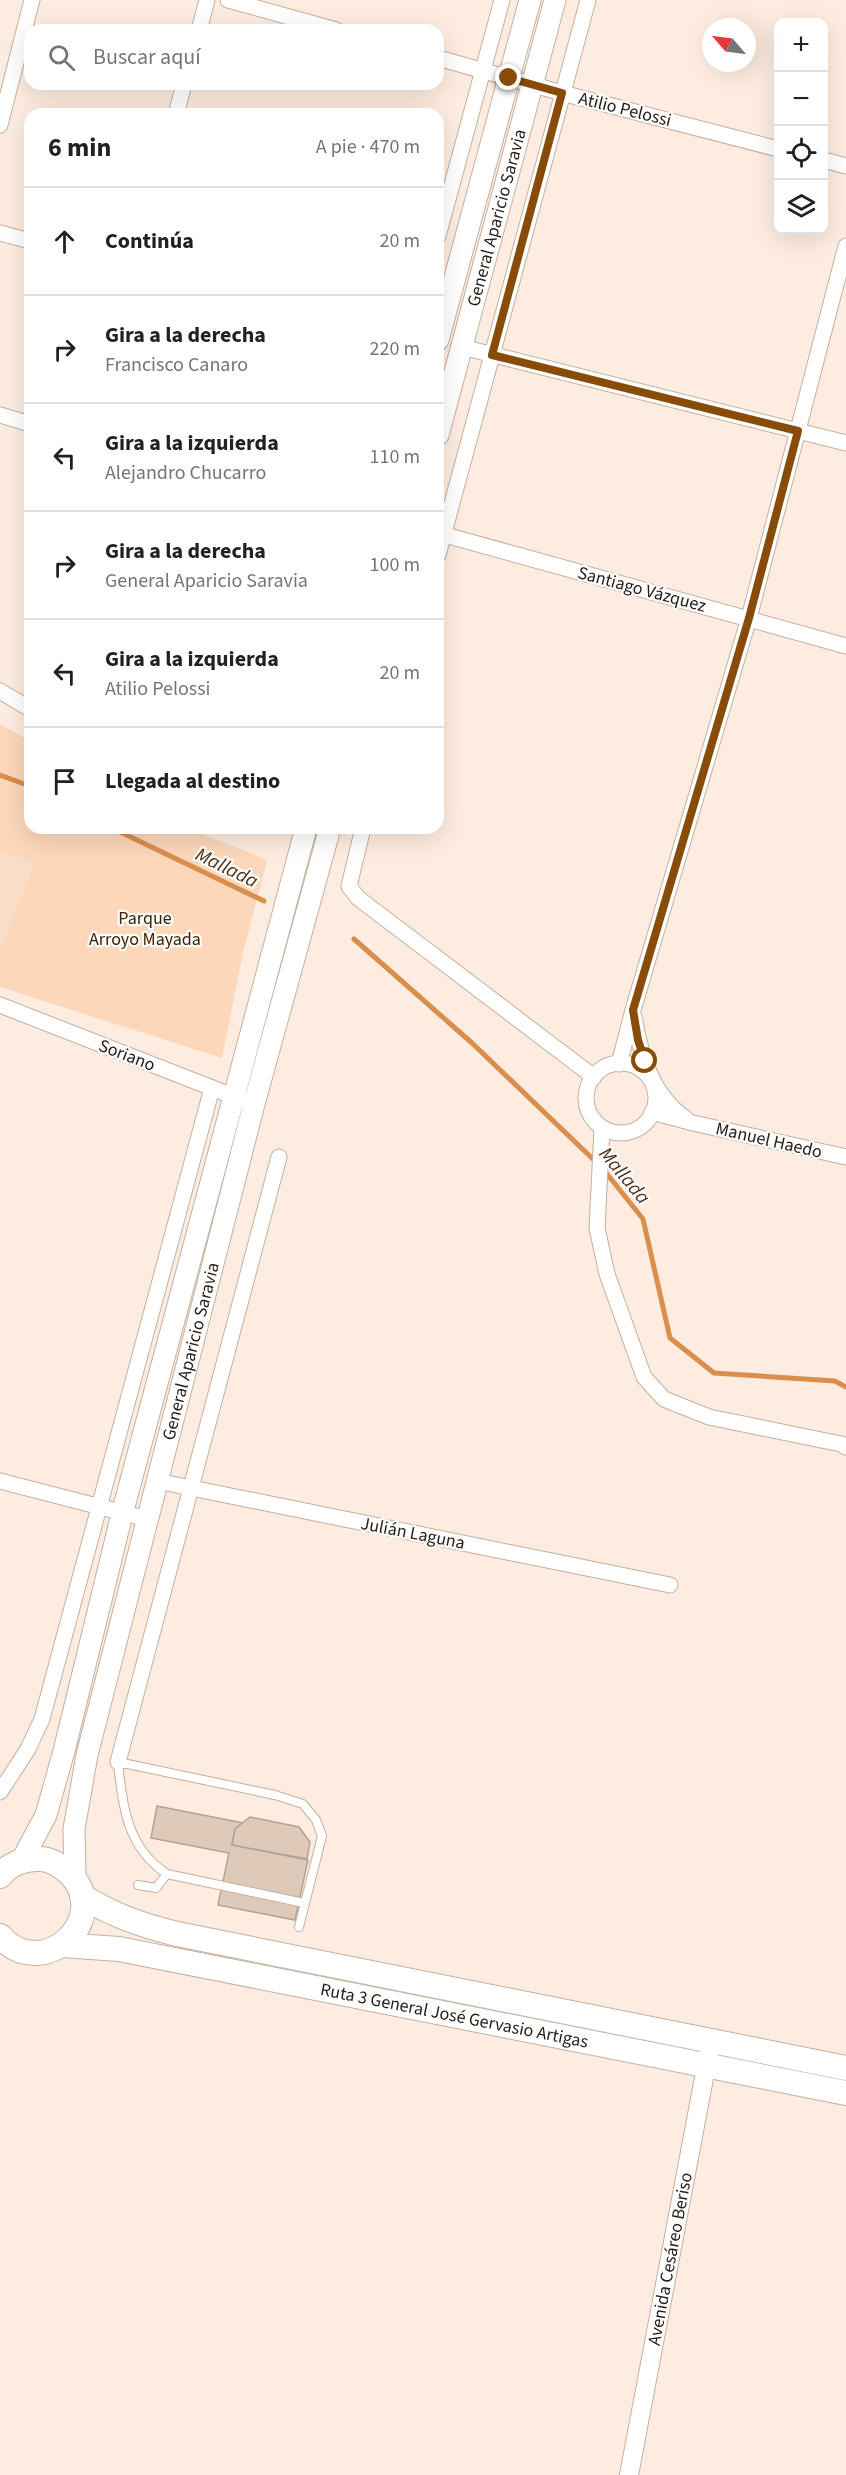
<!DOCTYPE html>
<html lang="es">
<head>
<meta charset="utf-8">
<style>
  body { margin:0; font-family:"Source Sans 3",sans-serif; background:#f6f6f6; color:#202124 }
  .controls { position:absolute; right:18px; top:18px; display:grid; overflow:hidden; border-radius:12px; box-shadow:0 6px 24px #0002 }
  .controls button { width:54px; height:54px; display:grid; place-items:center; padding:0; border:0; border-bottom:2px solid #e0e0e0; background:#fff; color:#202124; font:30px sans-serif }
  .compass { position:absolute; left:702px; top:18px; width:54px; height:54px; border-radius:50%; background:#fff; box-shadow:0 6px 24px #0002; rotate:298deg }
  .stop { position:absolute; width:18px; height:18px; margin:-14px; border:4px solid #884c08; border-radius:50%; background:#fff }
  .stop.end { background:#884c08; border-color:#fff; box-shadow:0 2px 6px #0008 }
  .list { margin:0; padding:0; list-style:none }
  h2 { display:flex; justify-content:space-between; align-items:center; height:78px; margin:0; padding:0 24px; font-size:26px }
  h2 small { font-size:20px; font-weight:400; color:#757577 }
  .list li { display:grid; grid-template-columns:39px 1fr auto; gap:18px; align-items:center; box-sizing:border-box; height:108px; padding:0 24px; border-top:2px solid #e0e0e0 }
  .list b { display:block; font-size:22px; white-space:nowrap }
  .list p { margin:0; font-size:20px; white-space:nowrap; color:#757577 }
  .list em { font-size:20px; font-style:normal; color:#757577 }
  .icon { flex:none; width:33px; height:33px; fill:none; stroke:currentColor; stroke-width:2; stroke-linecap:round; stroke-linejoin:round }
  .map { position:relative; flex:none; width:846px; height:2475px; overflow:hidden }
  .search { position:absolute; background:#fff; box-shadow:0 6px 24px #0002; left:24px; top:24px; width:420px; height:66px; display:flex; align-items:center; gap:15px; box-sizing:border-box; padding:0 21px; border-radius:18px; color:#757577; font-size:22px }
  .panel { position:absolute; background:#fff; box-shadow:0 6px 24px #0002; left:24px; top:108px; width:420px; height:726px; border-radius:18px }
  .map>svg:first-child { display:block }
  .built { fill:#f9ddc7 }
  .green { fill:#fcd7b9 }
  .lines { fill:none; stroke-linecap:round; stroke-linejoin:round }
  .stream { stroke:#d98e4c; stroke-width:5 }
  .building { fill:#dfcaba; stroke:#b5a192; stroke-width:1.5 }
  .service-casing { stroke:#c4b0a0; stroke-width:10 }
  .minor-casing { stroke:#c4b0a0; stroke-width:17 }
  .tertiary-casing { stroke:#c4b0a0; stroke-width:20 }
  .secondary-casing { stroke:#c4b0a0; stroke-width:23 }
  .trunk-casing { stroke:#c4b0a0; stroke-width:26 }
  .service { stroke:#fff; stroke-width:8 }
  .minor { stroke:#fff; stroke-width:15 }
  .tertiary { stroke:#fff; stroke-width:18 }
  .secondary { stroke:#fff; stroke-width:21 }
  .trunk { stroke:#fff; stroke-width:24 }
  .route { stroke:#884c08; stroke-width:8 }
  .labels { text-anchor:middle; stroke-width:4.5; stroke-linejoin:round; paint-order:stroke }
  .street-label { font-size:18px; fill:#251d17; stroke:#fdfdfd }
  .park-label { font-size:18px; fill:#3f2104; stroke:#fdfdfd }
  .water-label { font-size:20px; font-style:italic; fill:#503116; stroke:#fdfdfd }
</style>
</head>
<body>
<div class="map">
<svg width="846" height="2475" viewBox="0 0 846 2475">
  <rect width="100%" height="100%" fill="#fdecdf"/>
  <path class="built" d="M 0,850 L 34,864 L 0,951 Z"/>
  <path class="green" d="M 0,724 L 30,741 L 30,828 L 187,828 L 267,860 L 243,953 L 222,1058 L 0,987 L 0,951 L 34,864 L 0,850 Z"/>
  <g class="lines">
    <g class="stream">
      <path d="M 0,775 L 30,786"/>
      <path d="M 112,828 L 264,901"/>
      <path d="M 354,939 L 472,1043 L 596,1162"/>
      <path d="M 603,1169 L 643,1219 L 670,1338 L 714,1373 L 835,1381 L 846,1387"/>
    </g>
  </g>
  <g class="building">
    <path d="M 157,1806 L 243,1823 L 235,1829 L 232,1845 L 308,1860 L 295,1920 L 218,1905 L 229,1853 L 151,1838 Z"/>
    <path d="M 250,1817 L 299,1827 L 310,1842 L 307,1859 L 232,1845 L 235,1829 Z"/>
  </g>
  <g class="lines">
    <defs>
      <g id="service">
        <path d="M 138,1885 L 156,1888 L 167,1874"/>
        <path d="M 299,1927 L 322,1836 L 316,1820 L 303,1804 L 275,1795 L 118,1762 C 122,1805 127,1848 167,1874 L 304,1903"/>
      </g>
      <g id="minor">
        <path d="M 228,0 L 336,30"/>
        <path d="M 199,30 L 207,0"/>
        <path d="M 438,58 L 562,93 L 778,149"/>
        <path d="M 176,114 L 184,84"/>
        <path d="M 0,125 L 32,0"/>
        <path d="M 824,160 L 846,166"/>
        <path d="M 0,233 L 30,241"/>
        <path d="M 438,236 L 502,0"/>
        <path d="M 462,347 L 846,443"/>
        <path d="M 0,415 L 30,424"/>
        <path d="M 438,533 L 846,646"/>
        <path d="M 438,555 L 588,0"/>
        <path d="M 0,691 L 30,709"/>
        <path d="M 363,828 L 349,886 L 358,898 L 594,1077"/>
        <path d="M 0,1005 L 243,1100"/>
        <path d="M 634,1017 C 641,1056 652,1095 685,1118"/>
        <circle cx="621" cy="1098" r="35"/>
        <path d="M 619,1064 L 633,1010 L 749,618 L 846,246"/>
        <path d="M 652,1112 L 693,1123 L 846,1157"/>
        <path d="M 602,1128 L 597,1228 L 607,1274 L 644,1377 L 664,1399 L 709,1417 L 841,1444 L 846,1447"/>
        <path d="M 0,1481 L 147,1519"/>
        <path d="M 157,1481 L 670,1585"/>
        <path d="M 118,1762 L 279,1157"/>
        <path d="M 0,1792 L 28,1749 L 42,1719 L 212,1088"/>
      </g>
      <g id="tertiary">
        <path id="s1" d="M 629,2475 L 711,2041"/>
      </g>
      <g id="secondary">
        <path d="M 438,340 L 530,0"/>
        <path id="s2" d="M 438,435 L 555,0"/>
        <path d="M 22,1860 L 46,1815 L 64,1751 L 122,1514 L 306,828"/>
        <path id="s3" d="M 75,1879 L 74,1829 L 87,1755 L 254,1104 L 330,828"/>
      </g>
      <g id="trunk">
        <path d="M 0,1876 C 9,1864 25,1858 40,1859 C 51,1859 61,1866 69,1873 C 114,1917 43,1985 0,1936"/>
        <path d="M 82,1896 C 114,1916 141,1925 177,1934 L 846,2068"/>
        <path id="s4" d="M 62,1945 L 119,1949 L 846,2093"/>
      </g>
    </defs>
    <use href="#service" class="service-casing"/>
    <use href="#minor" class="minor-casing"/>
    <use href="#tertiary" class="tertiary-casing"/>
    <use href="#secondary" class="secondary-casing"/>
    <use href="#trunk" class="trunk-casing"/>
    <use href="#service" class="service"/>
    <use href="#minor" class="minor"/>
    <use href="#tertiary" class="tertiary"/>
    <use href="#secondary" class="secondary"/>
    <use href="#trunk" class="trunk"/>
  </g>
  <g class="lines">
    <path class="route" d="M 509,78 L 562,93 L 492,355 L 798,431 L 749,618 L 633,1010 L 638,1040 L 645,1061"/>
  </g>
  <g class="labels">
    <g class="street-label">
      <text transform="translate(625 109) rotate(14)" y="6">Atilio Pelossi</text>
      <text dy="6" stroke="none"><textPath href="#s2" startOffset="225">General Aparicio Saravia</textPath></text>
      <text transform="translate(642 589) rotate(15)" y="6">Santiago Vázquez</text>
      <text transform="translate(127 1055) rotate(21)" y="6">Soriano</text>
      <text transform="translate(769 1140) rotate(13)" y="6">Manuel Haedo</text>
      <text dy="6" stroke="none"><textPath href="#s3" startOffset="542">General Aparicio Saravia</textPath></text>
      <text transform="translate(413 1533) rotate(11)" y="6">Julián Laguna</text>
      <text dy="6" stroke="none"><textPath href="#s4" startOffset="399">Ruta 3 General José Gervasio Artigas</textPath></text>
      <text dy="6" stroke="none"><textPath href="#s1" startOffset="220">Avenida Cesáreo Beriso</textPath></text>
    </g>
    <g class="park-label">
      <text x="145" y="924">Parque<tspan x="145" dy="21">Arroyo Mayada</tspan></text>
    </g>
    <g class="water-label">
      <text transform="translate(227 867) rotate(26)" y="7">Mallada</text>
      <text transform="translate(625 1175) rotate(50)" y="7">Mallada</text>
    </g>
  </g>
</svg>
<div class="controls">
<button>+</button>
<button>−</button>
<button><svg class="icon" aria-label="locate" viewBox="0 0 24 24"><circle cx="12" cy="12" r="6"/><path d="M12 2v4M12 18v4M2 12h4M18 12h4"/></svg></button>
<button><svg class="icon" aria-label="layers" viewBox="0 0 24 24"><path d="M12 4l9 5-9 5-9-5zM3 14l9 5 9-5"/></svg></button>
</div>
<svg class="compass" viewBox="-18 -18 36 36"><path d="M0-13l5 13h-10z" fill="#e53935"/><path d="M0 13l5-13h-10z" fill="#757577"/></svg>
<div class="stop" style="left:645px;top:1061px"></div>
<div class="stop end" style="left:509px;top:78px"></div>
<div class="search"><svg class="icon" aria-label="search" viewBox="0 0 24 24"><circle cx="10" cy="10" r="6"/><path d="M15 15l6 6"/></svg>Buscar aquí</div>
<section class="panel">
<h2>6 min<small>A pie · 470 m</small></h2>
<ul class="list">
<li><svg class="icon" aria-label="ahead" viewBox="0 0 24 24"><path d="M12 20V5M6 11l6-6 6 6"/></svg><div><b>Continúa</b></div><em>20 m</em></li>
<li><svg class="icon" aria-label="right" viewBox="0 0 24 24"><path d="M7 20v-9h11M14 6l5 5-5 5"/></svg><div><b>Gira a la derecha</b><p>Francisco Canaro</p></div><em>220 m</em></li>
<li><svg class="icon" aria-label="left" viewBox="0 0 24 24"><path d="M17 20v-9H6M10 6l-5 5 5 5"/></svg><div><b>Gira a la izquierda</b><p>Alejandro Chucarro</p></div><em>110 m</em></li>
<li><svg class="icon" aria-label="right" viewBox="0 0 24 24"><path d="M7 20v-9h11M14 6l5 5-5 5"/></svg><div><b>Gira a la derecha</b><p>General Aparicio Saravia</p></div><em>100 m</em></li>
<li><svg class="icon" aria-label="left" viewBox="0 0 24 24"><path d="M17 20v-9H6M10 6l-5 5 5 5"/></svg><div><b>Gira a la izquierda</b><p>Atilio Pelossi</p></div><em>20 m</em></li>
<li><svg class="icon" aria-label="arrive" viewBox="0 0 24 24"><path d="M6 21V4h12l-3 4 3 4H6"/></svg><div><b>Llegada al destino</b></div></li>
</ul>
</section>
</div>
</body>
</html>
